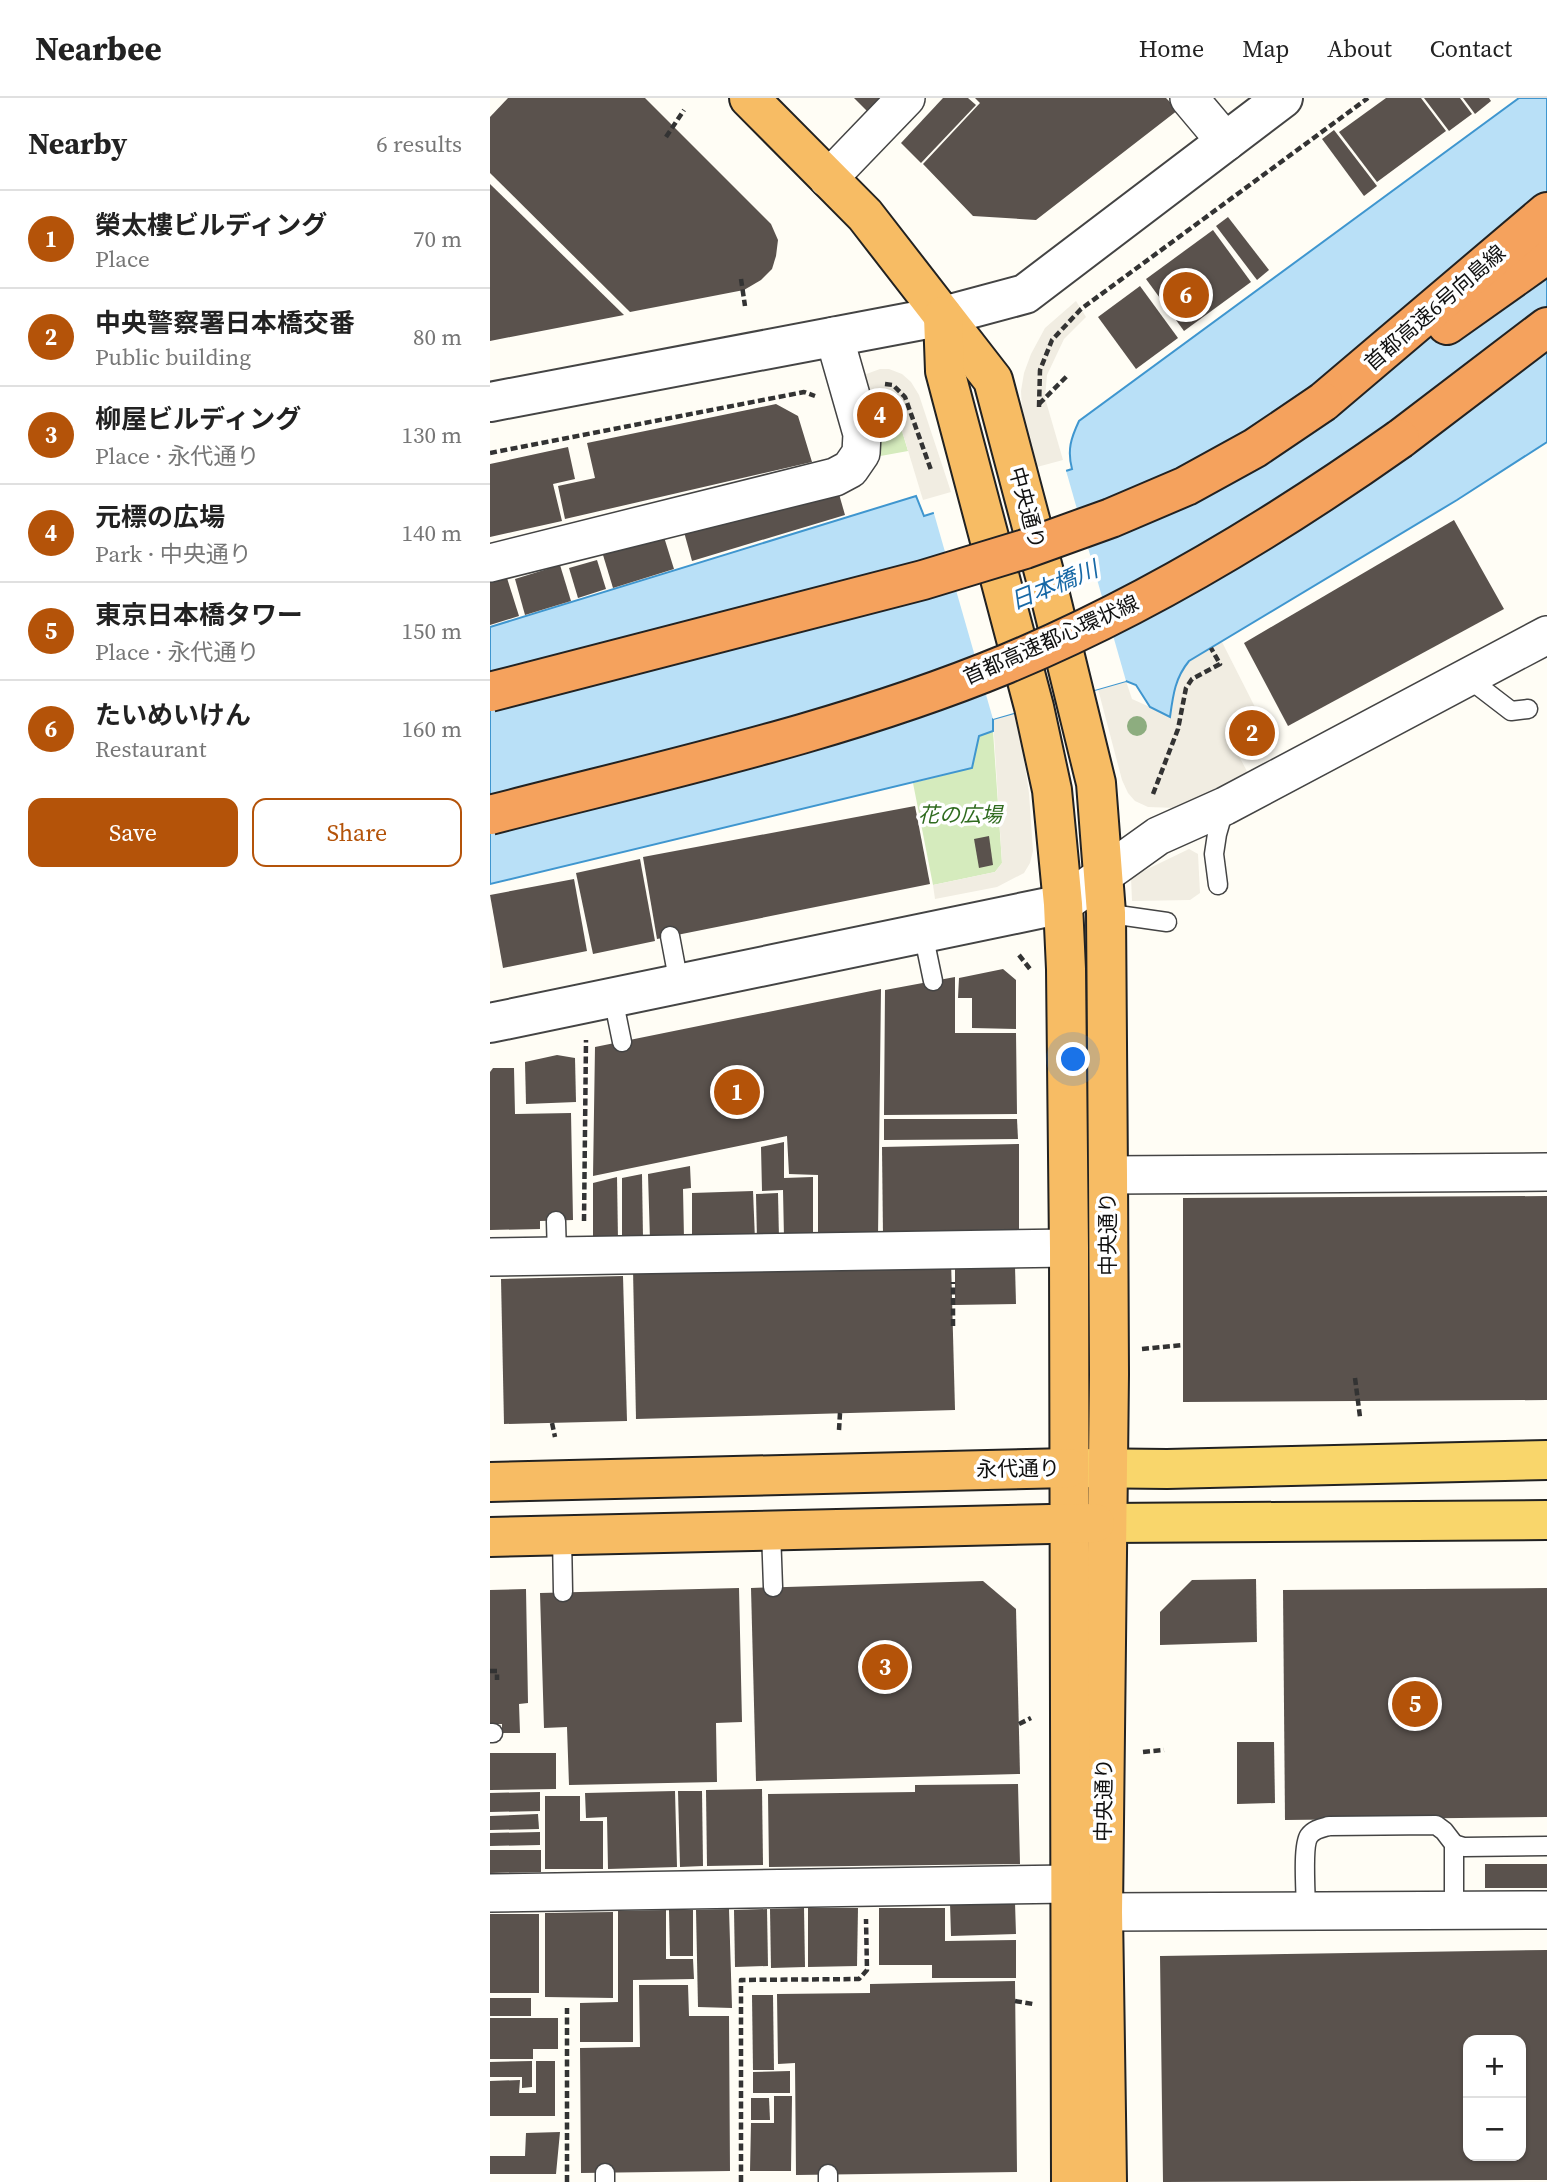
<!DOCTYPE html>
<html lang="en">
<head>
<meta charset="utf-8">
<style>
  body { margin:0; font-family:"Source Serif 4","Noto Sans JP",serif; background:#f2f2f2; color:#222 }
  .controls { position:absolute; right:21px; bottom:21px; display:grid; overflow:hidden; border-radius:14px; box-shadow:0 2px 5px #0004 }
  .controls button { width:63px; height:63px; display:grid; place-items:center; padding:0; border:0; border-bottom:2px solid #e0e0e0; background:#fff; color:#222; font:35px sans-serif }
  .you { position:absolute; left:584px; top:962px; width:24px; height:24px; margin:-18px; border:5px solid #fff; border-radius:50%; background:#1a73e8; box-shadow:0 0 0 10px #1a73e833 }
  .badge { display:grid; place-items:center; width:46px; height:46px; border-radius:50%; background:#b45309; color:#fff; font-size:23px; font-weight:700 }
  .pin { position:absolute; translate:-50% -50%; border:4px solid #fff; box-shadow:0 2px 7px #0006 }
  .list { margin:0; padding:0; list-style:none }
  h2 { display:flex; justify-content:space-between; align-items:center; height:91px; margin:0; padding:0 28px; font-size:30px }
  h2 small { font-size:23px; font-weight:400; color:#767676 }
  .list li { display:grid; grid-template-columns:46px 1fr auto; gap:21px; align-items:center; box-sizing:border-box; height:98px; padding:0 28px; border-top:2px solid #e0e0e0 }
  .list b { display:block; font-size:26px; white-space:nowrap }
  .list p { margin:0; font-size:23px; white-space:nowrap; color:#767676 }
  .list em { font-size:23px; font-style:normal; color:#767676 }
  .actions { display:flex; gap:14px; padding:21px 28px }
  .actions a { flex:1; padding:16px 0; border:2px solid #b45309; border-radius:14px; text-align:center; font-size:24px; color:#b45309 }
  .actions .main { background:#b45309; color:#fff }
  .map { position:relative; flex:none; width:1057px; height:2084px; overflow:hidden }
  header { display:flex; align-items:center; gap:42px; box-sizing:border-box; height:98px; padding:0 35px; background:#fff; border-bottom:2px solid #e0e0e0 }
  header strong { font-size:33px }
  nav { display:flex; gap:38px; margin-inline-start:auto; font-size:24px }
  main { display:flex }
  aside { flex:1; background:#fff }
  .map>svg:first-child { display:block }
  .green { fill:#d5ebbd }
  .plaza { fill:#f1ede2 }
  .water { fill:#b9e0f7; stroke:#3f96cf; stroke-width:2 }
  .pier { fill:#fffdf5 }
  .building { fill:#5a524d; fill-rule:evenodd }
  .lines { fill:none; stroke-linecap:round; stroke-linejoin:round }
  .service-casing { stroke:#444; stroke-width:21 }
  .minor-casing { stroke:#444; stroke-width:40 }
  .tertiary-casing { stroke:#444; stroke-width:42 }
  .primary-casing { stroke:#222; stroke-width:42 }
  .trunk-casing { stroke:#222; stroke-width:42 }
  .motorway-casing { stroke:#222; stroke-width:42 }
  .path { stroke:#333; stroke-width:4.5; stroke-dasharray:7 3.5; stroke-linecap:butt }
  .service { stroke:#fff; stroke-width:18 }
  .minor { stroke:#fff; stroke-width:37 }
  .tertiary { stroke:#fff; stroke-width:38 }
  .primary { stroke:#f9d66b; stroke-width:38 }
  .trunk { stroke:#f7bc64; stroke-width:38 }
  .motorway { stroke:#f5a25d; stroke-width:38 }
  .motorway-bridge-casing { stroke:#222; stroke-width:42; stroke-linecap:butt }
  .motorway-bridge { stroke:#f5a25d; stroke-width:38 }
  .tree { fill:#8dad7f }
  .labels { text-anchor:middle; stroke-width:7; stroke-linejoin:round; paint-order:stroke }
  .street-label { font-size:21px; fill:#111; stroke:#fff }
  .park-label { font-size:21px; font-style:italic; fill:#2f6b1f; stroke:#fff }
  .water-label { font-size:23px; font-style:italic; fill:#1768a6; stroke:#fff }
</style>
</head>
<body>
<header>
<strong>Nearbee</strong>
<nav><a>Home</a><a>Map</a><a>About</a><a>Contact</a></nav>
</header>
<main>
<aside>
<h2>Nearby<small>6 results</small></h2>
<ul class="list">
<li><span class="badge">1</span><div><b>榮太樓ビルディング</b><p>Place</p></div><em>70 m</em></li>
<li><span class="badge">2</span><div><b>中央警察署日本橋交番</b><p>Public building</p></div><em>80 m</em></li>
<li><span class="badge">3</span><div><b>柳屋ビルディング</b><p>Place · 永代通り</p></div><em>130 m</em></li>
<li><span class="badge">4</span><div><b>元標の広場</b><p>Park · 中央通り</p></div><em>140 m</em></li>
<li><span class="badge">5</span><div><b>東京日本橋タワー</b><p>Place · 永代通り</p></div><em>150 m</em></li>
<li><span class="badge">6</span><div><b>たいめいけん</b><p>Restaurant</p></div><em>160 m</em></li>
</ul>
<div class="actions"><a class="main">Save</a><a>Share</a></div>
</aside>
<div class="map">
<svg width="1057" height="2084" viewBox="0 0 1057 2084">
  <rect width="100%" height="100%" fill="#fffdf5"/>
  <g class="green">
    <path d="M 395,297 L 403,303 L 418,353 L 385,359 L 368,300 Z"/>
    <path d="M 503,633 L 512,765 L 505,774 L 443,787 L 423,685 L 482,670 L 489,638 Z"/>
  </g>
  <g class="plaza">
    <path d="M 586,203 L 596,219 L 574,241 L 557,277 L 555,300 L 573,362 L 547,369 L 532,311 L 531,293 L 534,275 L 541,256 L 555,230 Z"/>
    <path d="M 390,271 L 399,271 L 412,276 L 421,284 L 429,297 L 461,394 L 433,402 L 403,303 L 395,297 L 368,300 L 371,278 Z"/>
    <path d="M 732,544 L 769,617 L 737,636 L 758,675 L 686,710 L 658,709 L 645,703 L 638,695 L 632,682 L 608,591 L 636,583 L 642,601 L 680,618 L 684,592 L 690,575 L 699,563 Z"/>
    <path d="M 527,614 L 539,695 L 543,753 L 540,765 L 534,775 L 507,789 L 445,801 L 443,787 L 505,774 L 512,765 L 503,621 Z"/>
    <path d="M 699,751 L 708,756 L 710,795 L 700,802 L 642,803 L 641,779 Z"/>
  </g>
  <path class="water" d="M 1029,0 L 1057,0 L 1057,344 L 967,402 L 699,563 C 685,580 683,597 680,619 L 660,609 L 646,587 L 636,583 L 503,621 L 503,633 L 489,638 L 482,670 L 0,786 L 0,529 L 426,398 L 434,418 L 582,371 C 577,352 581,340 589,323 Z"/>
  <path class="pier" d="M 575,369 L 636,583 L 503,621 L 443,412 Z"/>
  <g class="building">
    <path d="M 18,0 L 155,0 L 281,126 L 288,142 L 286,158 L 282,171 L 271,182 L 254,192 L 140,214 L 0,75 L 0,19 Z"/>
    <path d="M 364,0 L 390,0 L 377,13 Z"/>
    <path d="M 453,0 L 478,0 L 486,7 L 431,65 L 411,45 Z"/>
    <path d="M 485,0 L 676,0 L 688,12 L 546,122 L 483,118 L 433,66 L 490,5 Z"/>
    <path d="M 896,0 L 931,0 L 956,33 L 887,84 L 849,34 Z"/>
    <path d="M 934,0 L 970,0 L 982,16 L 959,33 Z"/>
    <path d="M 973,0 L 999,0 L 1001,3 L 985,16 Z"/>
    <path d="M 844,32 L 887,88 L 874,98 L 832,41 Z"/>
    <path d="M 0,86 L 134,217 L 0,243 Z"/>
    <path d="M 738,119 L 779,172 L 767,182 L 726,128 Z"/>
    <path d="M 723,132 L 761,184 L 694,233 L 656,181 Z"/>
    <path d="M 650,188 L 688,240 L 646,271 L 608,219 Z"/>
    <path d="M 286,306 L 308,318 L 322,364 L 75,421 L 68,388 L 105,380 L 97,345 Z"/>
    <path d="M 78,349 L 85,381 L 63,386 L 72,423 L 0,439 L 0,366 Z"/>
    <path d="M 347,389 L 355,417 L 202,463 L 194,434 Z"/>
    <path d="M 964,422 L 1014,511 L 798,628 L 754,545 Z"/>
    <path d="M 174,439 L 184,471 L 123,490 L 113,457 Z"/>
    <path d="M 107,462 L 116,491 L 88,500 L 79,470 Z"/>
    <path d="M 70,467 L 81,503 L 35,517 L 25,481 Z"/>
    <path d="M 17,480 L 29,518 L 0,527 L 0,485 Z"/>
    <path d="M 770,619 L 781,640 L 761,650 L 760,647 L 750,653 L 741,638 L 752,632 L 751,629 Z"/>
    <path d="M 425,708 L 440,786 L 167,841 L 153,759 Z"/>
    <path d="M 499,738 L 503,767 L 489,770 L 484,741 Z"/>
    <path d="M 150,761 L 165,843 L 103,856 L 86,775 Z"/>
    <path d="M 84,781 L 97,853 L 13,870 L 0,797 Z"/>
    <path d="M 513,871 L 526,882 L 526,931 L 482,930 L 482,900 L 468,900 L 469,880 Z"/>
    <path d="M 465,879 L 465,935 L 526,935 L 527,1016 L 394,1017 L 395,892 Z"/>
    <path d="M 391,891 L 388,1139 L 328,1141 L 328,1077 L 299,1076 L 297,1038 L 103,1078 L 105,949 Z"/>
    <path d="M 67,957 L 85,960 L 86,1004 L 36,1006 L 35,964 Z"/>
    <path d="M 3,970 L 24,970 L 25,1016 L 81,1015 L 83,1122 L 50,1123 L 50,1131 L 0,1132 L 0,974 Z"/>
    <path d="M 394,1021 L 527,1021 L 528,1041 L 394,1042 Z"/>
    <path d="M 294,1044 L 294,1080 L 323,1079 L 323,1140 L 294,1140 L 293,1092 L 272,1093 L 271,1049 Z"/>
    <path d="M 529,1046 L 529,1138 L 393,1139 L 392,1049 Z"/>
    <path d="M 200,1068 L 201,1090 L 193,1091 L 194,1141 L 160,1142 L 158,1076 Z"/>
    <path d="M 152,1076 L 153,1141 L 132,1142 L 132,1080 Z"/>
    <path d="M 127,1079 L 128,1142 L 103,1143 L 103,1085 Z"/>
    <path d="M 263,1093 L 265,1142 L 202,1143 L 202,1095 Z"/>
    <path d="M 288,1095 L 289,1141 L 267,1142 L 266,1096 Z"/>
    <path d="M 1057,1098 L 1057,1302 L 693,1304 L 693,1100 Z"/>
    <path d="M 461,1162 L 465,1312 L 146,1321 L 143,1171 Z"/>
    <path d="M 525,1168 L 526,1206 L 465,1207 L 465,1169 Z"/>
    <path d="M 133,1178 L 137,1323 L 14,1326 L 11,1181 Z"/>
    <path d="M 766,1481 L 767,1544 L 670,1547 L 670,1514 L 702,1482 Z"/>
    <path d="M 493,1483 L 526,1511 L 530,1676 L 266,1683 L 261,1490 Z"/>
    <path d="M 249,1490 L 252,1624 L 226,1625 L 227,1684 L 79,1687 L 77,1629 L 54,1630 L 50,1495 Z"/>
    <path d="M 1057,1490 L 1057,1719 L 795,1722 L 793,1492 Z"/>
    <path d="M 36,1491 L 38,1605 L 29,1606 L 30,1635 L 12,1635 L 12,1626 L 0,1626 L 0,1492 Z"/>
    <path d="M 747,1644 L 784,1644 L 785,1705 L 747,1706 Z"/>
    <path d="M 0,1655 L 66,1655 L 66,1691 L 0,1692 Z"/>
    <path d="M 528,1686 L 530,1766 L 279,1769 L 278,1696 L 425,1694 L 425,1687 Z"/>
    <path d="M 272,1691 L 273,1767 L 217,1768 L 216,1692 Z"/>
    <path d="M 185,1693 L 187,1769 L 118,1771 L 117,1719 L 96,1720 L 95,1695 Z"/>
    <path d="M 188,1693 L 212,1693 L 213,1768 L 190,1769 Z"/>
    <path d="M 50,1694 L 50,1713 L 0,1714 L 0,1695 Z"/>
    <path d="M 55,1698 L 90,1698 L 90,1723 L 113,1723 L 113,1771 L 55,1771 Z"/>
    <path d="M 48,1716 L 49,1731 L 0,1732 L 0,1718 Z"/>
    <path d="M 50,1734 L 50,1747 L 0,1748 L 0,1735 Z"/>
    <path d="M 0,1752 L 51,1752 L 51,1774 L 0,1775 Z"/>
    <rect x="995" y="1766" width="62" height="24"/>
    <path d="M 525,1805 L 526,1836 L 461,1838 L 460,1806 Z"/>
    <path d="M 314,1810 L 315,1869 L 281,1870 L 280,1811 Z"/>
    <path d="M 318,1810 L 368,1810 L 367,1868 L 318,1869 Z"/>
    <path d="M 389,1810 L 455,1810 L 455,1843 L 526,1842 L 526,1880 L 442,1880 L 442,1867 L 389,1867 Z"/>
    <path d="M 239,1811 L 242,1910 L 208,1909 L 206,1812 Z"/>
    <path d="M 277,1811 L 278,1868 L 245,1869 L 244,1812 Z"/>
    <path d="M 176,1812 L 176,1861 L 203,1861 L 204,1881 L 143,1882 L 143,1944 L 90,1944 L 90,1905 L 128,1904 L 128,1813 Z"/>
    <path d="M 179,1812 L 203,1812 L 203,1858 L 180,1858 Z"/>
    <path d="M 123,1814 L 123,1900 L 55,1899 L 55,1815 Z"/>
    <rect x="0" y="1816" width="49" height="79"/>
    <path d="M 1057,1852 L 1057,2082 L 673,2084 L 670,1858 ZM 978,1942 L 1031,1942 L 1031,2058 L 978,2058 Z"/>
    <path d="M 525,1883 L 527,2074 L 306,2077 L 305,1965 L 288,1966 L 287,1896 L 380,1895 L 380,1886 Z"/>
    <path d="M 149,1887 L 198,1887 L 199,1918 L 239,1918 L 240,2073 L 91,2075 L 90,1950 L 150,1949 Z"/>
    <path d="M 262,1897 L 283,1897 L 284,1972 L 263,1972 Z"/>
    <rect x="0" y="1900" width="41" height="18"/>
    <path d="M 0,1920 L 68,1920 L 68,1951 L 43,1951 L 43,1961 L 0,1961 Z"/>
    <path d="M 42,1963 L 42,1989 L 32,1990 L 32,1979 L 0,1979 L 0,1964 Z"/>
    <path d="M 46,1963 L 65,1963 L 65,2018 L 0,2018 L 0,1983 L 30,1982 L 29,1995 L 46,1995 Z"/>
    <path d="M 300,1973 L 300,1995 L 263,1995 L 263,1974 Z"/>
    <path d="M 284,1998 L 302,1998 L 301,2073 L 260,2073 L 261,2025 L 284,2025 Z"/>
    <path d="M 261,2000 L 279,2000 L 280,2022 L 261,2022 Z"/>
    <path d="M 70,2034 L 66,2076 L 0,2076 L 0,2058 L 35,2058 L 36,2035 Z"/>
  </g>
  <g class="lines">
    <defs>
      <g id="service">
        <path d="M 978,580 L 1021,613 L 1038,611"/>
        <path d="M 728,787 L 724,756 L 727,736 L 735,708"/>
        <path d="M 614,815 L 677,824"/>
        <path d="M 433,835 L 443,883"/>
        <path d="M 180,838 L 189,886"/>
        <path d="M 123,900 L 132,944"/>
        <path d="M 66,1123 L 67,1158"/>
        <path d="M 281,1433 L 283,1489"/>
        <path d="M 72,1438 L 73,1494"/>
        <path d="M 0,1635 L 3,1635"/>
        <path d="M 964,1746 L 974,1749 L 1057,1748"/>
        <path d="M 816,1813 C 816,1798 812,1748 819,1738 C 824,1731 832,1730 839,1728 L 946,1727 L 954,1733 L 964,1746 L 964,1812"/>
        <path d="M 338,2076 L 338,2084"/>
        <path d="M 115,2084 L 115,2075"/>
      </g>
      <g id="minor">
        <path d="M 699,0 L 736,44"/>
        <path d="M 338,81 L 416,0"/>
        <path d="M 0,465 L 345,379 L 360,371 L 371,355 L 372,336 L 344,238"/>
        <path d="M 573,806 L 668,738 L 735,708 L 1057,537"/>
        <path d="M 618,1077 L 1057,1074"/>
        <path d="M 0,1159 L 579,1150"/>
        <path d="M 0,1795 L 580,1786"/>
        <path d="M 613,1814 L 1057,1812"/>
      </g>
      <g id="tertiary">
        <path d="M 0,304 L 453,218 L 535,196 L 793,0"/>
        <path d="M 0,925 L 573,806"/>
      </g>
      <g id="primary">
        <path d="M 587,1370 L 677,1371 L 1057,1362"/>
        <path d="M 617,1425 L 1057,1422"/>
      </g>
      <g id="trunk">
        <path d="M 259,0 L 375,117 L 503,282 L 559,493 L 606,685 L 616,815 L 618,1077 L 619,1276 L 613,1814 L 617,2084"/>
        <path d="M 453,218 L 455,273 L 544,609 L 562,692 L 573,806 L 576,871 L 579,1150 L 581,2084"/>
        <path d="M 0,1384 L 579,1370"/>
        <path d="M 0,1439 L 605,1425"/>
      </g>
      <g id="motorway">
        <path d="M 957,227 L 1057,156"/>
        <path d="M 833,304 L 1057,114"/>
        <path d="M 910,341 L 1057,229"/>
      </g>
    </defs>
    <use href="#service" class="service-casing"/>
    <use href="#minor" class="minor-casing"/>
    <use href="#tertiary" class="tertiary-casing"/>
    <use href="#primary" class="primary-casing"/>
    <use href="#trunk" class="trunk-casing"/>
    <use href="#motorway" class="motorway-casing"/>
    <g class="path">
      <path d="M 176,39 L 194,12"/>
      <path d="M 251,181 L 255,208"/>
      <path d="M 395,286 L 403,287 L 415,299 L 441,372"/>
      <path d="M 549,306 L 577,278"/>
      <path d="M 549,309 L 550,272 L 562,242 L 591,211 L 878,0"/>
      <path d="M 0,355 L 314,294 L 325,298"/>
      <path d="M 663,696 L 688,631 L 696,590 L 702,581 L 730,566 L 721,550"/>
      <path d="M 529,857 L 540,871"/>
      <path d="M 94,1123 L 96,942"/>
      <path d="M 463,1228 L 463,1184"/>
      <path d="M 652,1251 L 693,1247"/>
      <path d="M 865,1280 L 870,1319"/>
      <path d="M 62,1325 L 65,1339"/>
      <path d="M 349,1332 L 350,1315"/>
      <path d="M 0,1573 L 7,1573 L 7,1582"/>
      <path d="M 529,1626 L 541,1620"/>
      <path d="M 653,1654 L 674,1652"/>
      <path d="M 525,1903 L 543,1906"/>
      <path d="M 77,2084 L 77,1910"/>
      <path d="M 251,2084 L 251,1882 L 369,1881 L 377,1872 L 376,1821"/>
    </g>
    <use href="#service" class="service"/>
    <use href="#minor" class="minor"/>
    <use href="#tertiary" class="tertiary"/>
    <use href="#primary" class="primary"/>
    <use href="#trunk" class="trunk"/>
    <use href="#motorway" class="motorway"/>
    <defs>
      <g id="motorway-bridge">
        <path d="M 0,594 L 433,482 L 535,451 L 621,420 L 696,388 L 765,350 L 833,304"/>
        <path d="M 0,717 C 173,672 351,634 516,566 C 656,508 787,428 910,341"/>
      </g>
    </defs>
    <use href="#motorway-bridge" class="motorway-bridge-casing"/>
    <use href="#motorway-bridge" class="motorway-bridge"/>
  </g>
  <circle class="tree" cx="647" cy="628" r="10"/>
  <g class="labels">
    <g class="street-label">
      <text transform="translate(945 210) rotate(-41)" y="7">首都高速6号向島線</text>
      <text transform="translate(537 410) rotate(75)" y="7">中央通り</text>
      <text transform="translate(561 542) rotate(-24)" y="7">首都高速都心環状線</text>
      <text transform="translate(618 1136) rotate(-90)" y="7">中央通り</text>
      <text transform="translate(528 1371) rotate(-1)" y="7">永代通り</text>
      <text transform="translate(614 1702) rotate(-89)" y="7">中央通り</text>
    </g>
    <g class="park-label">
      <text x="470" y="724">花の広場</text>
    </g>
    <g class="water-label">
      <text transform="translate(564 487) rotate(-22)" y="8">日本橋川</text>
    </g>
  </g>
</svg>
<div class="controls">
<button>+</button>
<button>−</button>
</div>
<div class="you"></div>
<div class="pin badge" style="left:247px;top:994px">1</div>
<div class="pin badge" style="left:762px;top:635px">2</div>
<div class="pin badge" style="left:395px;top:1569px">3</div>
<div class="pin badge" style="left:390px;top:317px">4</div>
<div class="pin badge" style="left:925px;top:1606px">5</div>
<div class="pin badge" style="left:696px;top:197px">6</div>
</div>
</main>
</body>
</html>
